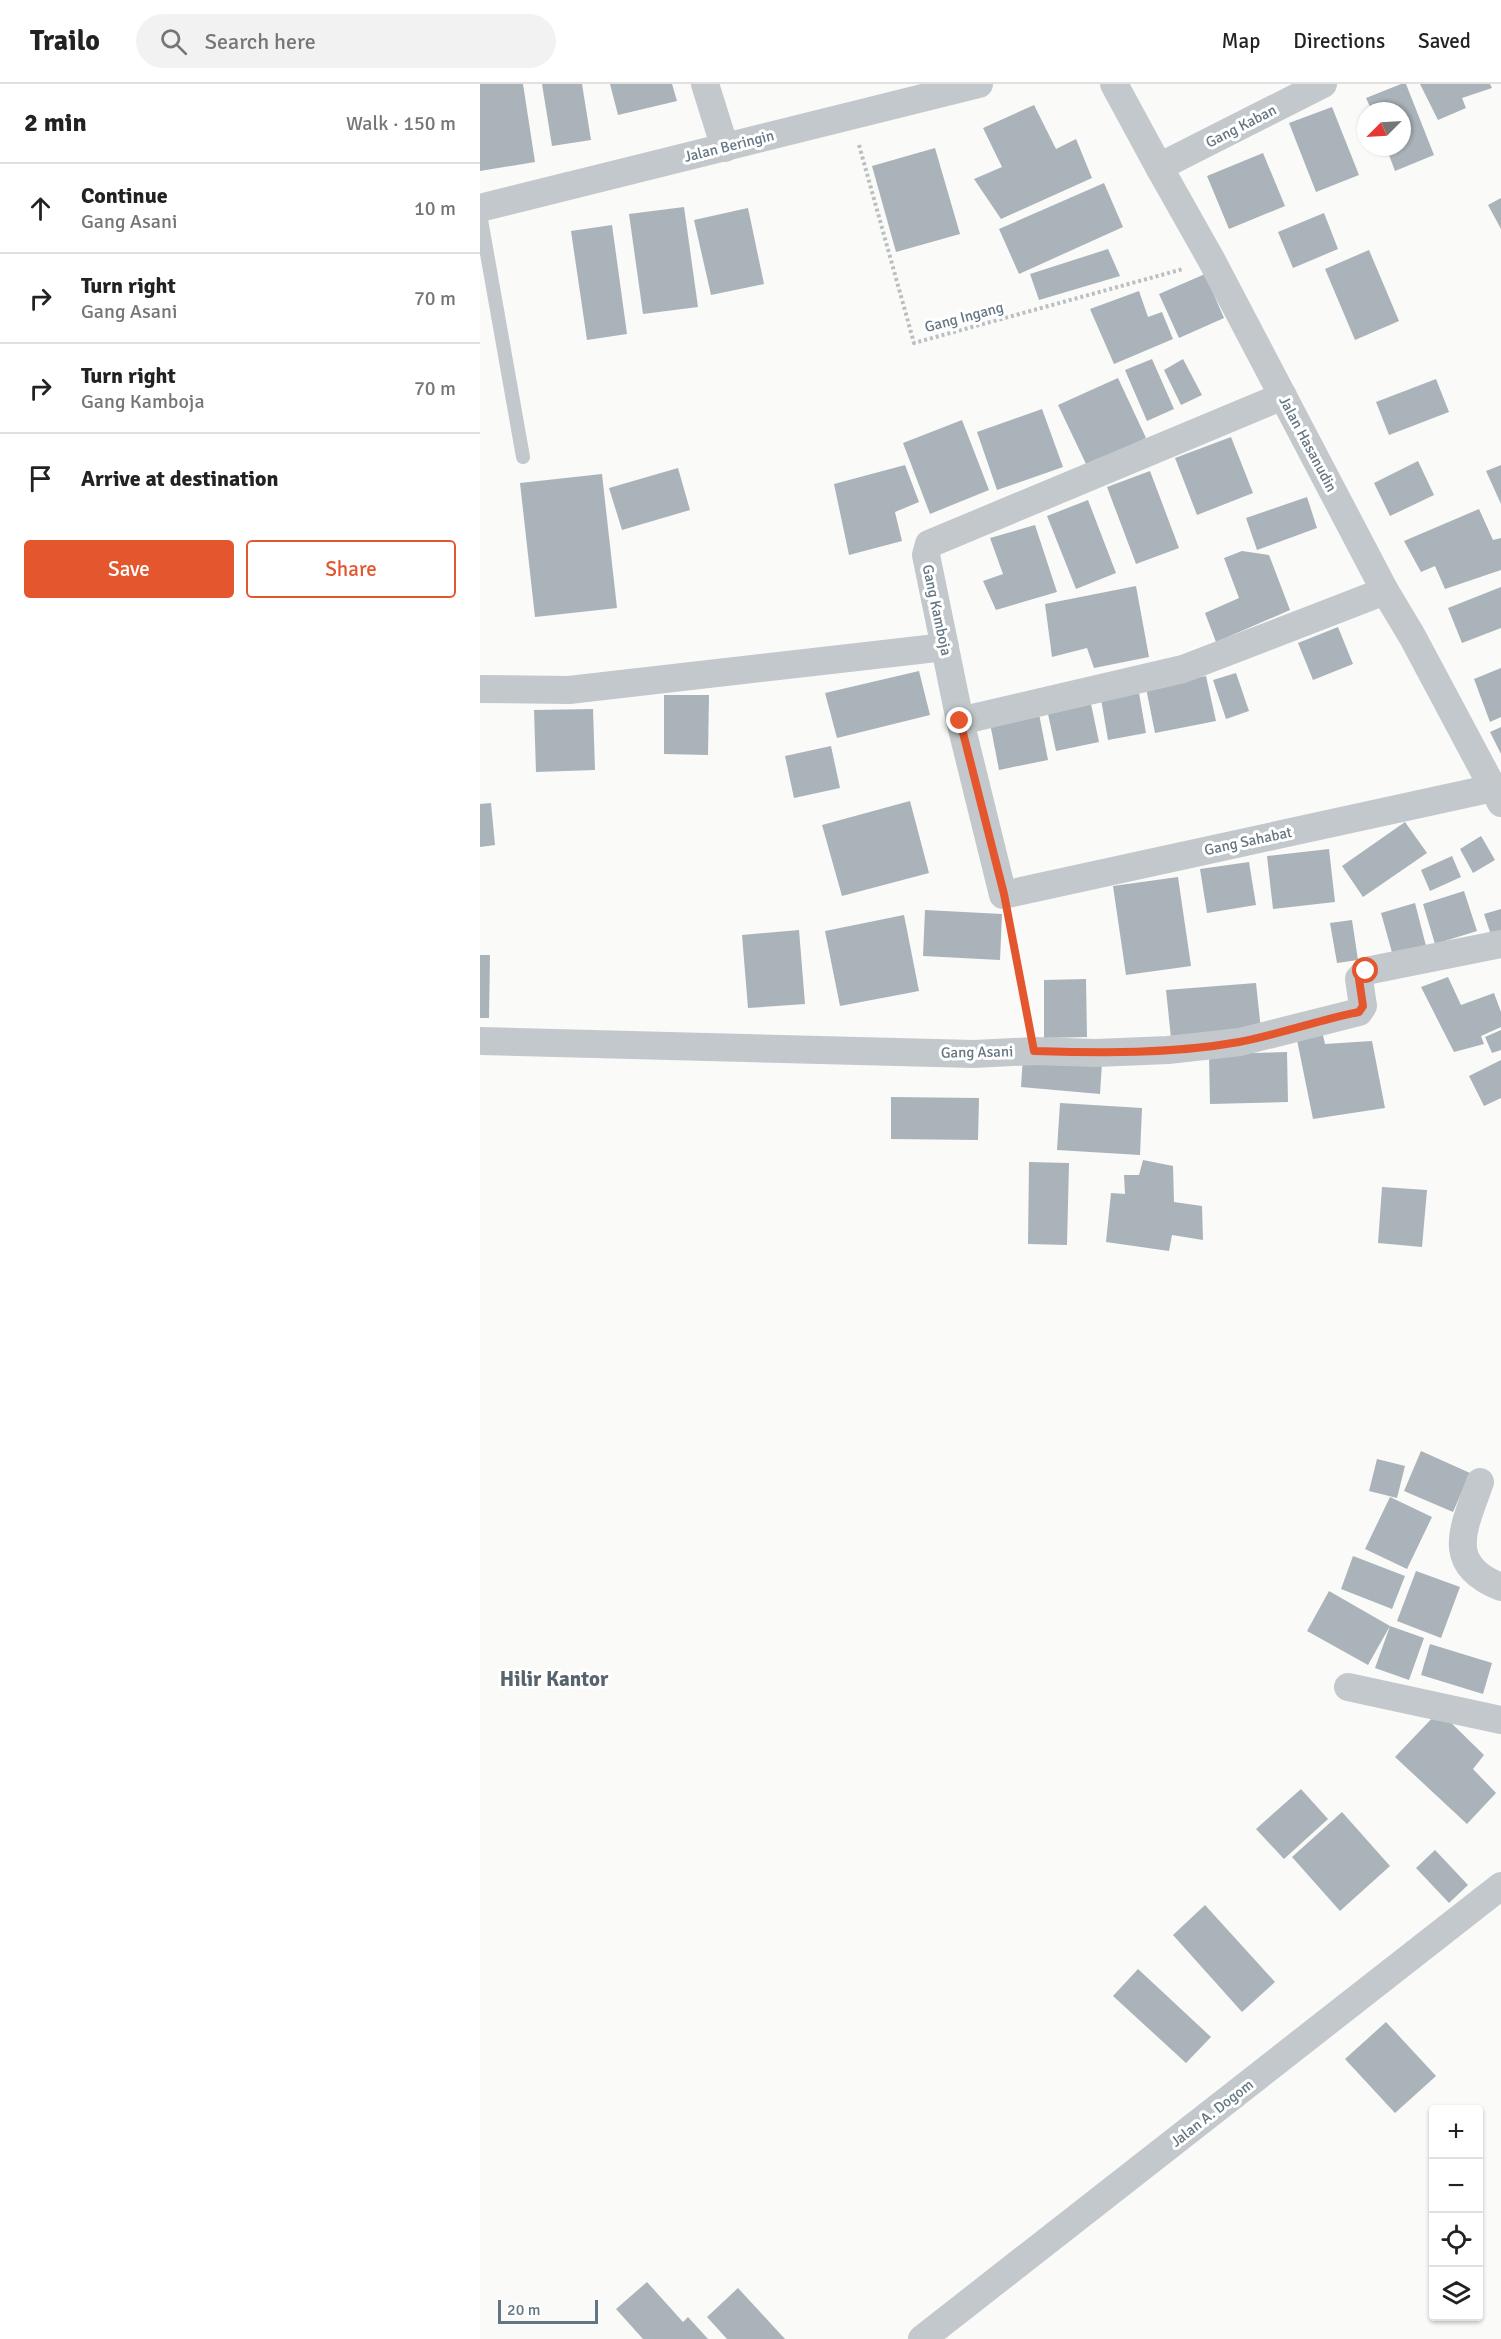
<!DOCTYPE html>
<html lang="en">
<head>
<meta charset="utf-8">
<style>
  body { margin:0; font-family:Signika,sans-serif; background:#f2f2f2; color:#222 }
  .controls { position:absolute; right:18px; bottom:18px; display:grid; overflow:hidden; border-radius:6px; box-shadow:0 2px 4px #0004 }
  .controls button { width:54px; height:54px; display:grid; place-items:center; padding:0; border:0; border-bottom:2px solid #e0e0e0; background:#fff; color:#222; font:30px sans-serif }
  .compass { position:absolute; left:877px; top:18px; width:54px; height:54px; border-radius:50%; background:#fff; box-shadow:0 2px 4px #0004; rotate:246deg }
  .scale { position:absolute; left:18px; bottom:15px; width:100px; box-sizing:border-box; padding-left:6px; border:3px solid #657683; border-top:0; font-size:16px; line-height:21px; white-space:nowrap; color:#657683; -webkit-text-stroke:4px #fff; paint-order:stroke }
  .stop { position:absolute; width:18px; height:18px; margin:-14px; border:4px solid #e4572e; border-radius:50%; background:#fff }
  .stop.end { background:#e4572e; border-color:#fff; box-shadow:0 2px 6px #0008 }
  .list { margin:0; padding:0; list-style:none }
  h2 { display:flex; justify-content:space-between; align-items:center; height:78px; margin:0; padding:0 24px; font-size:26px }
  h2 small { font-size:20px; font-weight:400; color:#767676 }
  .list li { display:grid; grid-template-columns:39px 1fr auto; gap:18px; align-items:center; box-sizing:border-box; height:90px; padding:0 24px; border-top:2px solid #e0e0e0 }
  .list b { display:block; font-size:22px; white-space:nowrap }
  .list p { margin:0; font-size:20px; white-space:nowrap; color:#767676 }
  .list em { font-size:20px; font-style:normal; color:#767676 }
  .actions { display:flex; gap:12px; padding:18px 24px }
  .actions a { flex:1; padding:14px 0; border:2px solid #e4572e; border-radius:6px; text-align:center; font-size:21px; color:#e4572e }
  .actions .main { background:#e4572e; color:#fff }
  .icon { flex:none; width:33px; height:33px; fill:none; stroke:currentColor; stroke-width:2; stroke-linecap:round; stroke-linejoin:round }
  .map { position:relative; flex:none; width:1021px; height:2255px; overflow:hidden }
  header { display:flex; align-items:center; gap:36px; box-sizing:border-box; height:84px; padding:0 30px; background:#fff; border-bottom:2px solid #e0e0e0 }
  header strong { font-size:28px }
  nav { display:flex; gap:33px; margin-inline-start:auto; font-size:21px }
  .search { width:420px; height:54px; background:#f2f2f2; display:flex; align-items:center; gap:15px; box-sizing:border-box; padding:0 21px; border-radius:33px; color:#767676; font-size:22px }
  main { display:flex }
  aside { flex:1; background:#fff }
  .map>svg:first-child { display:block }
  .building { fill:#aab3b9 }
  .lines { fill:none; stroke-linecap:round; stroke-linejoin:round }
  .path { stroke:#bbbfc2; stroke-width:4; stroke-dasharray:3 3; stroke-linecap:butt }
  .lane { stroke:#c3c8cc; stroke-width:14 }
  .street { stroke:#c3c8cc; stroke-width:28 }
  .route { stroke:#e4572e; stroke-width:8 }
  .labels { text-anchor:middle; stroke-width:6; stroke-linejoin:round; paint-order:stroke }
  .street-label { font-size:15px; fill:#657683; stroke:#fff }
  .district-label { font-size:21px; font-weight:bold; fill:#57646e; stroke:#fff }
</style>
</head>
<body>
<header>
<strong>Trailo</strong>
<div class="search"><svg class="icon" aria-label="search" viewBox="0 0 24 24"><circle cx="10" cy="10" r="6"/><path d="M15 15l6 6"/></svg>Search here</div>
<nav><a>Map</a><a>Directions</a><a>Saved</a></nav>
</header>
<main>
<aside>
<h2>2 min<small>Walk · 150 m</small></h2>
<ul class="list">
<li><svg class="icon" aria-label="ahead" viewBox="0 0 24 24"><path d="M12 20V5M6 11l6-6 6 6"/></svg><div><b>Continue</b><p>Gang Asani</p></div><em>10 m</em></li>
<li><svg class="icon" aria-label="right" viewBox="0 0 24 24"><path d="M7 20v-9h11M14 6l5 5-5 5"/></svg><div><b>Turn right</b><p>Gang Asani</p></div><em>70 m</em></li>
<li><svg class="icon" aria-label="right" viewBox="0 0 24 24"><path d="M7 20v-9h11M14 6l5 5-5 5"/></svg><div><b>Turn right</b><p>Gang Kamboja</p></div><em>70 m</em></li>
<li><svg class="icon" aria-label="arrive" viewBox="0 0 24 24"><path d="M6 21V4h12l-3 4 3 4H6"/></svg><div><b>Arrive at destination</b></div></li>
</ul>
<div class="actions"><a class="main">Save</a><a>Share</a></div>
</aside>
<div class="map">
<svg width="1021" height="2255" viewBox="0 0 1021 2255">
  <rect width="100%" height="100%" fill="#fafaf8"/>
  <g class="building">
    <path d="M 0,0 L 43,0 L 55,78 L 0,87 Z"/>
    <path d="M 62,0 L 102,0 L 111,56 L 72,62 Z"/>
    <path d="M 130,0 L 192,0 L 197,17 L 138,31 Z"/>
    <path d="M 921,0 L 926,0 L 954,71 L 915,87 L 906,63 L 922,63 L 922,27 L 892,27 L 886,14 Z"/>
    <path d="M 940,0 L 1010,0 L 1012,4 L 982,14 L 986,24 L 958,36 Z"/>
    <path d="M 554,21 L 576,65 L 596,55 L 612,94 L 521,135 L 494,95 L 522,83 L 503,44 Z"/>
    <path d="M 852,23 L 879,91 L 836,108 L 809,39 Z"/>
    <path d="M 455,64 L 480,150 L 416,168 L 392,82 Z"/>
    <path d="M 783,69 L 805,122 L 749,145 L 727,92 Z"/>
    <path d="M 624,99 L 643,143 L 539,190 L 519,145 Z"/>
    <path d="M 1021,114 L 1021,145 L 1008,121 Z"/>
    <path d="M 204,123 L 218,223 L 163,230 L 149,130 Z"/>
    <path d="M 268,124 L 284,200 L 231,211 L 214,136 Z"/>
    <path d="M 844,129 L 858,165 L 813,184 L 798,148 Z"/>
    <path d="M 132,141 L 147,250 L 107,256 L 91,147 Z"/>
    <path d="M 628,165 L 640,192 L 559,216 L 550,190 Z"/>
    <path d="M 889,166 L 919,237 L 875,256 L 845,185 Z"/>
    <path d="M 725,190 L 744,234 L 699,254 L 679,210 Z"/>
    <path d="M 659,207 L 668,233 L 682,228 L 693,255 L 634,280 L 610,225 Z"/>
    <path d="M 672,275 L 694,325 L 667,337 L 645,286 Z"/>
    <path d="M 703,275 L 722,311 L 701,321 L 684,286 Z"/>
    <path d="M 638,294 L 666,354 L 607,382 L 578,321 Z"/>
    <path d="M 956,295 L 969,328 L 909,351 L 896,318 Z"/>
    <path d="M 562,325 L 583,383 L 517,406 L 497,348 Z"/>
    <path d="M 482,336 L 509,406 L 450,430 L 423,359 Z"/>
    <path d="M 751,353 L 773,409 L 717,431 L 695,374 Z"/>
    <path d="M 938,377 L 954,411 L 910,432 L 894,399 Z"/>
    <path d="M 425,381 L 439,418 L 415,428 L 422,457 L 369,471 L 354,400 Z"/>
    <path d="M 1021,381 L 1021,420 L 1006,387 Z"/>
    <path d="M 198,384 L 210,426 L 142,446 L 129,404 Z"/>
    <path d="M 670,387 L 699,464 L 656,480 L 627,403 Z"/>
    <path d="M 122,390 L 137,524 L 55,533 L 40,399 Z"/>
    <path d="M 827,413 L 837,444 L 777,466 L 766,434 Z"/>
    <path d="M 608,416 L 636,489 L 596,505 L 567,432 Z"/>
    <path d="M 999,425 L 1013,456 L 1021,454 L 1021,486 L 965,505 L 955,482 L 941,488 L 924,457 Z"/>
    <path d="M 555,441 L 577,508 L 516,526 L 503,497 L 523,490 L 510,454 Z"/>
    <path d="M 762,467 L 789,471 L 810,526 L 736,558 L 725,529 L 759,514 L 744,474 Z"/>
    <path d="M 656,502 L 669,573 L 614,584 L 607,564 L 572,573 L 565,520 Z"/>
    <path d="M 1021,503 L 1021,544 L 982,559 L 968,524 Z"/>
    <path d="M 858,543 L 873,580 L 833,596 L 818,559 Z"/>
    <path d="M 1021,584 L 1021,633 L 1010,638 L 994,595 Z"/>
    <path d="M 439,587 L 450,631 L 357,654 L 345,609 Z"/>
    <path d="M 756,589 L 769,627 L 746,635 L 733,596 Z"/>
    <path d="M 726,592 L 736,637 L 675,649 L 666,604 Z"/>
    <path d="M 659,609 L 666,649 L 628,656 L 621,615 Z"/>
    <path d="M 184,611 L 229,611 L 228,671 L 184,670 Z"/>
    <path d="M 611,620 L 619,658 L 576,667 L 568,630 Z"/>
    <path d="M 113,625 L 115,686 L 56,688 L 54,626 Z"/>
    <path d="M 559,630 L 568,676 L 519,686 L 510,639 Z"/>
    <path d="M 1021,643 L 1021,670 L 1010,648 Z"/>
    <path d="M 351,662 L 360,704 L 314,714 L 305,672 Z"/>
    <path d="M 430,717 L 449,789 L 362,812 L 342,741 Z"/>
    <path d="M 11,719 L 15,761 L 0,763 L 0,720 Z"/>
    <path d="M 925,738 L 947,769 L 883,813 L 862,782 Z"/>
    <path d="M 1001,752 L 1015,776 L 993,789 L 980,765 Z"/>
    <path d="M 849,765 L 855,818 L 793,825 L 787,772 Z"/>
    <path d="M 972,772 L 981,793 L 950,807 L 941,786 Z"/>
    <path d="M 769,778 L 776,821 L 727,829 L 720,785 Z"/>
    <path d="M 698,793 L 711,882 L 646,891 L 633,802 Z"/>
    <path d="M 984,807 L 997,847 L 955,860 L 943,820 Z"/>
    <path d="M 935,819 L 946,862 L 913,872 L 901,829 Z"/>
    <path d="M 1021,825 L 1021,847 L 1011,851 L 1004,830 Z"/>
    <path d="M 445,826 L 522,830 L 520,876 L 443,872 Z"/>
    <path d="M 424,831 L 439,907 L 360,922 L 345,847 Z"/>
    <path d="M 872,836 L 878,876 L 857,879 L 850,839 Z"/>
    <path d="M 319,846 L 325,920 L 268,924 L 262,851 Z"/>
    <path d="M 0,871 L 10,871 L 9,934 L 0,934 Z"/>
    <path d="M 968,893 L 981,921 L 1014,909 L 1021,928 L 1021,943 L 1001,952 L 1004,960 L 974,968 L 941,903 Z"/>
    <path d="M 606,895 L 607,953 L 564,954 L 564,896 Z"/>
    <path d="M 776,899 L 781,946 L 691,954 L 686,906 Z"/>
    <path d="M 1021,946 L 1021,966 L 1012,969 L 1005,953 Z"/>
    <path d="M 842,947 L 845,960 L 892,957 L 905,1024 L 833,1035 L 816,951 Z"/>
    <path d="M 807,968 L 808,1018 L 730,1020 L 729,970 Z"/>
    <path d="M 543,972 L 622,979 L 620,1010 L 541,1003 Z"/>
    <path d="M 1021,976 L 1021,1014 L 1004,1022 L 989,992 Z"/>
    <path d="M 411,1013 L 499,1014 L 498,1056 L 411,1055 Z"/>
    <path d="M 580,1019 L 662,1024 L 660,1071 L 577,1066 Z"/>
    <path d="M 663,1076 L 693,1082 L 694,1118 L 722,1122 L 723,1156 L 692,1151 L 689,1167 L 626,1158 L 631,1109 L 645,1110 L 644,1091 L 659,1091 Z"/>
    <path d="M 549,1078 L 589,1079 L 587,1161 L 548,1160 Z"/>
    <path d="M 902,1103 L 947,1106 L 942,1163 L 898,1159 Z"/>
    <path d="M 941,1367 L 990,1389 L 973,1428 L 924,1407 Z"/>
    <path d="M 897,1375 L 925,1382 L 917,1414 L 889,1407 Z"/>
    <path d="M 910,1413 L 952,1433 L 927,1485 L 885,1465 Z"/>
    <path d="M 873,1472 L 925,1492 L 912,1525 L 861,1505 Z"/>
    <path d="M 936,1487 L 980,1503 L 961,1554 L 917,1537 Z"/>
    <path d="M 849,1507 L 910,1542 L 888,1581 L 827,1547 Z"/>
    <path d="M 910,1542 L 944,1554 L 929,1596 L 895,1584 Z"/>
    <path d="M 950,1560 L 1012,1579 L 1003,1610 L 941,1591 Z"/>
    <path d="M 959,1627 L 1004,1671 L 993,1685 L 1016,1709 L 987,1740 L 915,1673 Z"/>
    <path d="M 821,1705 L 848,1735 L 804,1775 L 776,1745 Z"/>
    <path d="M 862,1728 L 910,1782 L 860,1827 L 812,1773 Z"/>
    <path d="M 955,1766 L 988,1801 L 969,1819 L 936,1784 Z"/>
    <path d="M 725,1821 L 795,1898 L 762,1928 L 693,1851 Z"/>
    <path d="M 658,1885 L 731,1953 L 706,1979 L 633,1912 Z"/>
    <path d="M 906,1938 L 956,1992 L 915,2029 L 865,1975 Z"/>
    <path d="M 167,2198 L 203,2238 L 208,2233 L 228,2255 L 163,2255 L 136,2225 Z"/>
    <path d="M 258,2204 L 305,2255 L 247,2255 L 227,2233 Z"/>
  </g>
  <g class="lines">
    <g class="path">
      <path d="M 379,61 L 434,259 L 703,185"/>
      <path d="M 529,841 L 548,936"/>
    </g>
    <path class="lane" d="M 0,130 L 43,373"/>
    <g class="street">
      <path d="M 225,0 L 245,64"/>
      <path d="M 634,0 L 679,83 L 732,177 L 905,507 L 932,552 L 1021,719"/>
      <path d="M 679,83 L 843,0"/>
      <path d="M 0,124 L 499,0"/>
      <path d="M 803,312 L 449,460 L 446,471 L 480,637 L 523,811 L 1013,704"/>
      <path d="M 0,605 L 89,606 L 465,563"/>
      <path d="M 480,637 L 703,585 L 905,507"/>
      <path d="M 0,957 L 494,970 L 554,967 L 616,969 L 688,966 L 760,958 L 879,928 L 883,922 L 879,895 L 886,887 L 1021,860"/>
      <path d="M 1000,1398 C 984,1444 963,1480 1021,1503"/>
      <path d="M 868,1603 L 1021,1636"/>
      <path d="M 442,2255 L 1021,1802"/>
    </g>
  </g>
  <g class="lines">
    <path class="route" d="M 480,637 L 524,810 L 554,967 C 622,969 692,970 759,958 C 800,950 839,936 879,928 L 883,922 L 879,895 L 886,887"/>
  </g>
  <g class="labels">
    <g class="street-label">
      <text transform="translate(761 42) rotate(-27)" y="5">Gang Kaban</text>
      <text transform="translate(249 62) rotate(-14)" y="5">Jalan Beringin</text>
      <text transform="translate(484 233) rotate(-15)" y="5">Gang Ingang</text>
      <text transform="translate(828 360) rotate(62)" y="5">Jalan Hasanudin</text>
      <text transform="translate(457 526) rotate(78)" y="5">Gang Kamboja</text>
      <text transform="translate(768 757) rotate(-12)" y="5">Gang Sahabat</text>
      <text transform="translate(497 968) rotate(-1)" y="5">Gang Asani</text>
      <text transform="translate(732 2029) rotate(-38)" y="5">Jalan A. Dogom</text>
    </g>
    <g class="district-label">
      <text x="74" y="1602">Hilir Kantor</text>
    </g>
  </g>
</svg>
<div class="controls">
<button>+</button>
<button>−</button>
<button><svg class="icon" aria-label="locate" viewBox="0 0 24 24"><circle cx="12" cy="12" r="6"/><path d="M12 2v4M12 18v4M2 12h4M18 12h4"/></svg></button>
<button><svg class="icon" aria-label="layers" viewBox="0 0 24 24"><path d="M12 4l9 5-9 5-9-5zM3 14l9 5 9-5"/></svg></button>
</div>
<svg class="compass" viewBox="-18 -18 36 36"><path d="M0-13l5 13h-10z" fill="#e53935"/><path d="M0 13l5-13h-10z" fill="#767676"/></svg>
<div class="scale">20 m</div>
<div class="stop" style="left:886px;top:887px"></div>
<div class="stop end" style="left:480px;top:637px"></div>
</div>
</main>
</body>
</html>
